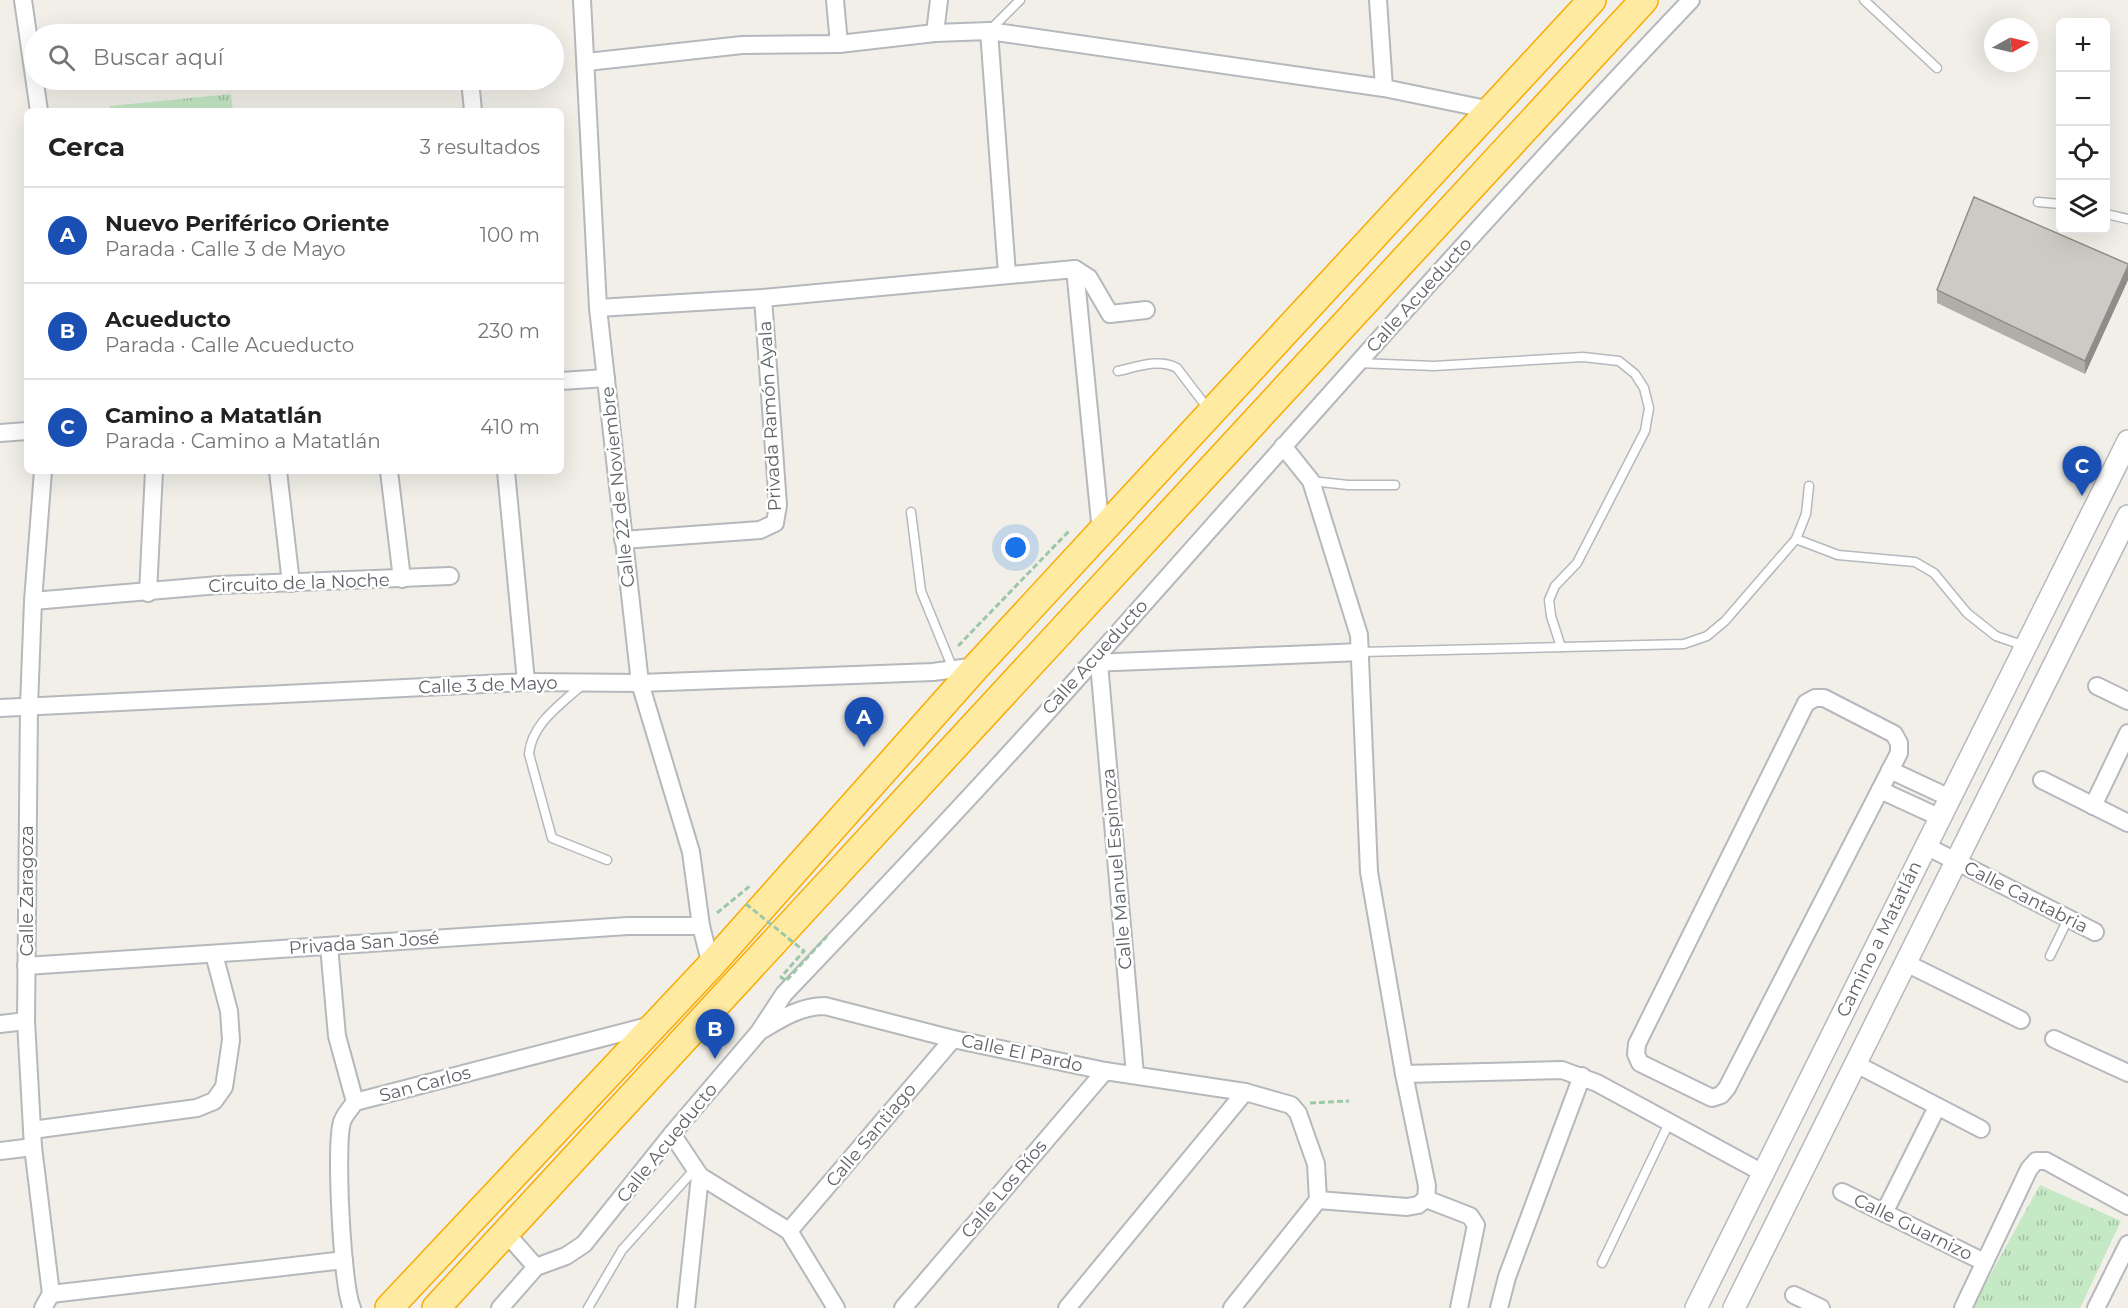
<!DOCTYPE html>
<html lang="es">
<head>
<meta charset="utf-8">
<style>
  body { margin:0; font-family:Montserrat,sans-serif; background:#f6f6f6; color:#222 }
  .controls { position:absolute; right:18px; top:18px; display:grid; overflow:hidden; border-radius:9px; box-shadow:0 6px 24px #0002 }
  .controls button { width:54px; height:54px; display:grid; place-items:center; padding:0; border:0; border-bottom:2px solid #e0e0e0; background:#fff; color:#222; font:30px sans-serif }
  .compass { position:absolute; left:1984px; top:18px; width:54px; height:54px; border-radius:50%; background:#fff; box-shadow:0 6px 24px #0002; rotate:82deg }
  .you { position:absolute; left:1016px; top:548px; width:21px; height:21px; margin:-15px; border:4px solid #fff; border-radius:50%; background:#1a73e8; box-shadow:0 0 0 9px #1a73e833 }
  .badge { display:grid; place-items:center; width:39px; height:39px; border-radius:50%; background:#ea4335; color:#fff; font-size:20px; font-weight:700 }
  .pin { position:absolute; translate:-50% -50px; filter:drop-shadow(0 2px 3px #0008) }
  .pin::after { content:''; position:absolute; top:32px; width:21px; height:18px; background:inherit; clip-path:polygon(0 0,100% 0,50% 100%) }
  .list { margin:0; padding:0; list-style:none }
  h2 { display:flex; justify-content:space-between; align-items:center; height:78px; margin:0; padding:0 24px; font-size:26px }
  h2 small { font-size:20px; font-weight:400; color:#767676 }
  .list li { display:grid; grid-template-columns:39px 1fr auto; gap:18px; align-items:center; box-sizing:border-box; height:96px; padding:0 24px; border-top:2px solid #e0e0e0 }
  .list b { display:block; font-size:22px; white-space:nowrap }
  .list p { margin:0; font-size:20px; white-space:nowrap; color:#767676 }
  .list em { font-size:20px; font-style:normal; color:#767676 }
  .icon { flex:none; width:33px; height:33px; fill:none; stroke:currentColor; stroke-width:2; stroke-linecap:round; stroke-linejoin:round }
  .map { position:relative; flex:none; width:2128px; height:1308px; overflow:hidden }
  .search { position:absolute; background:#fff; box-shadow:0 6px 24px #0002; left:24px; top:24px; width:540px; height:66px; display:flex; align-items:center; gap:15px; box-sizing:border-box; padding:0 21px; border-radius:33px; color:#767676; font-size:22px }
  .panel { position:absolute; background:#fff; box-shadow:0 6px 24px #0002; left:24px; top:108px; width:540px; height:366px; border-radius:9px }
  .map>svg:first-child { display:block }
  .grass { fill:url(#grass-tufts) }
  .lines { fill:none; stroke-linecap:round; stroke-linejoin:round }
  .service-casing { stroke:#b5b8bc; stroke-width:11 }
  .minor-casing { stroke:#b5b8bc; stroke-width:20 }
  .tertiary-casing { stroke:#b5b8bc; stroke-width:24 }
  .trunk-casing { stroke:#f9ab00; stroke-width:30 }
  .path { stroke:#9cc7a9; stroke-width:3; stroke-dasharray:6 3; stroke-linecap:butt }
  .service { stroke:#fff; stroke-width:8 }
  .minor { stroke:#fff; stroke-width:16 }
  .tertiary { stroke:#fff; stroke-width:21 }
  .trunk { stroke:#feeaa1; stroke-width:27 }
  .path-bridge { stroke:#9cc7a9; stroke-width:3; stroke-dasharray:6 3; stroke-linecap:butt }
  .wall { fill:#afaea9 }
  .shaded-wall { fill:#8f8d8a }
  .building { fill:#cccac5; stroke:#8f8d8a; stroke-width:1.5 }
  .labels { text-anchor:middle; stroke-width:5; stroke-linejoin:round; paint-order:stroke }
  .street-label { font-size:18px; fill:#5f6368; stroke:#fff }
</style>
</head>
<body>
<div class="map">
<svg width="2128" height="1308" viewBox="0 0 2128 1308">
  <defs>
    <pattern id="grass-tufts" width="24" height="20" patternUnits="userSpaceOnUse" patternTransform="scale(1.5)"><rect width="24" height="20" fill="#c5e8c5"/><path d="M3 7l-1-3M5 7V3M7 7l1-3M15 17l-1-3M17 17v-4M19 17l1-3" fill="none" stroke="#a3c0a4"/></pattern>
  </defs>
  <rect width="100%" height="100%" fill="#f1efe8"/>
  <g class="grass">
    <path d="M 231,94 L 233,111 L 110,111 L 110,106 Z"/>
    <path d="M 2040,1185 L 2121,1221 L 2080,1308 L 1972,1308 Z"/>
  </g>
  <g class="lines">
    <defs>
      <g id="service">
        <path d="M 1864,0 L 1937,68"/>
        <path d="M 989,31 L 1020,0"/>
        <path d="M 2038,202 L 2060,204"/>
        <path d="M 2106,214 L 2128,219"/>
        <path d="M 1358,363 L 1434,366 L 1583,357 L 1619,361 L 1635,374 L 1644,388 L 1649,408 L 1645,431 L 1577,563 L 1555,586 L 1549,600 L 1551,616 L 1561,647"/>
        <path d="M 1118,371 C 1137,367 1159,358 1177,368 L 1209,410"/>
        <path d="M 1311,481 L 1348,485 L 1395,485"/>
        <path d="M 911,512 L 921,591 L 953,669"/>
        <path d="M 1796,539 L 1838,555 L 1915,562 L 1934,573 L 1967,613 L 1996,636 L 2025,646"/>
        <path d="M 1361,652 L 1684,644 L 1707,636 L 1725,621 L 1796,539 L 1806,514 L 1809,486"/>
        <path d="M 584,683 C 562,704 532,722 529,754 L 552,838 L 607,860"/>
        <path d="M 2050,956 L 2068,919"/>
        <path d="M 1602,1263 L 1669,1123"/>
        <path d="M 588,1308 L 622,1250 L 694,1170"/>
      </g>
      <g id="minor">
        <path d="M 23,0 L 39,111"/>
        <path d="M 582,0 L 598,308 L 640,683 L 691,852 L 701,926 L 711,965"/>
        <path d="M 835,0 L 839,44"/>
        <path d="M 1378,0 L 1384,88"/>
        <path d="M 989,31 L 1007,274"/>
        <path d="M 935,33 L 939,0"/>
        <path d="M 587,62 L 742,45 L 839,44 L 935,33 L 989,31 L 1384,88 L 1491,110"/>
        <path d="M 470,80 L 473,111"/>
        <path d="M 1075,269 L 1101,532"/>
        <path d="M 598,308 L 763,298 L 1075,269 L 1089,278 L 1110,314 L 1146,310"/>
        <path d="M 561,381 L 606,378"/>
        <path d="M 0,433 L 27,431"/>
        <path d="M 1283,446 L 1311,481 L 1359,635 L 1369,872 L 1404,1074 L 1427,1186 L 1426,1199 L 1418,1205 L 1407,1207 L 1318,1200"/>
        <path d="M 278,471 L 291,583"/>
        <path d="M 389,471 L 402,579"/>
        <path d="M 506,471 L 526,682"/>
        <path d="M 623,540 L 760,530 L 775,523 L 778,505 L 763,298"/>
        <path d="M 148,593 L 154,471"/>
        <path d="M 33,601 L 219,585 L 450,576"/>
        <path d="M 1091,663 L 1361,652"/>
        <path d="M 1099,663 L 1135,1075"/>
        <path d="M 2097,686 L 2128,701"/>
        <path d="M 1815,698 L 1824,698 L 1894,734 L 1899,743 L 1899,753 L 1727,1088 L 1721,1095 L 1712,1098 L 1640,1063 L 1636,1054 L 1637,1044 L 1806,703 Z"/>
        <path d="M 0,708 L 526,682 L 640,683 L 933,672 L 977,666"/>
        <path d="M 1890,770 L 1950,798"/>
        <path d="M 2042,780 L 2128,823"/>
        <path d="M 1880,790 L 1941,818"/>
        <path d="M 2093,806 L 2128,733"/>
        <path d="M 1926,846 L 2095,932"/>
        <path d="M 329,946 L 337,1036 L 355,1102"/>
        <path d="M 1906,963 L 2021,1020"/>
        <path d="M 26,966 L 628,926 L 701,926"/>
        <path d="M 0,1024 L 26,1021"/>
        <path d="M 762,1030 C 782,1018 801,1006 825,1006 L 953,1039 L 1105,1071 L 1245,1092 L 1291,1105 L 1298,1113 L 1316,1164 L 1318,1200 L 1232,1308"/>
        <path d="M 2054,1039 L 2128,1073"/>
        <path d="M 1856,1064 L 1981,1129"/>
        <path d="M 1404,1074 L 1562,1070 L 1597,1083 L 1763,1173"/>
        <path d="M 32,1130 L 197,1108 L 214,1101 L 224,1087 L 231,1040 L 229,1011 L 214,954"/>
        <path d="M 672,1134 L 700,1176 L 789,1231 L 836,1308"/>
        <path d="M 0,1151 L 33,1147"/>
        <path d="M 1842,1192 L 1984,1262"/>
        <path d="M 1426,1199 L 1470,1216 L 1476,1225 L 1459,1308"/>
        <path d="M 1884,1213 L 1937,1107"/>
        <path d="M 789,1231 L 953,1039"/>
        <path d="M 506,1233 L 536,1267"/>
        <path d="M 51,1294 L 344,1260"/>
        <path d="M 1794,1295 L 1821,1308"/>
        <path d="M 43,1308 L 51,1294 L 33,1147 L 26,1021 L 29,706 L 33,601 L 43,471"/>
        <path d="M 352,1308 C 342,1287 335,1146 342,1122 C 344,1115 351,1108 355,1102 L 652,1025"/>
        <path d="M 500,1308 L 536,1267 L 566,1256 L 584,1244 L 672,1134 L 759,1032 L 784,994 C 888,885 992,775 1092,662 C 1290,440 1485,216 1691,0"/>
        <path d="M 686,1308 L 700,1176"/>
        <path d="M 903,1308 L 1105,1071"/>
        <path d="M 1067,1308 L 1245,1092"/>
        <path d="M 1499,1308 L 1507,1277 L 1582,1076"/>
        <path d="M 1963,1308 L 2029,1169 L 2036,1161 L 2046,1161 L 2128,1206"/>
        <path d="M 2096,1308 L 2128,1244"/>
      </g>
      <g id="tertiary">
        <path d="M 1696,1308 L 2128,441"/>
        <path d="M 1734,1308 L 2128,516"/>
      </g>
      <g id="trunk">
        <path d="M 389,1308 L 711,965 L 977,666 L 1592,0"/>
        <path d="M 436,1308 L 1644,0"/>
      </g>
    </defs>
    <use href="#service" class="service-casing"/>
    <use href="#minor" class="minor-casing"/>
    <use href="#tertiary" class="tertiary-casing"/>
    <use href="#trunk" class="trunk-casing"/>
    <g class="path">
      <path d="M 958,646 L 1070,530"/>
      <path d="M 717,913 L 751,885"/>
      <path d="M 1310,1103 L 1349,1101"/>
    </g>
    <use href="#service" class="service"/>
    <use href="#minor" class="minor"/>
    <use href="#tertiary" class="tertiary"/>
    <use href="#trunk" class="trunk"/>
    <path class="path-bridge" d="M 746,904 L 804,951 L 781,977 L 786,981 L 827,936"/>
  </g>
  <path class="wall" d="M 2128,264 L 2128,280 L 2085,374 L 1937,303 L 1937,290 Z"/>
  <path class="shaded-wall" d="M 2128,266 L 2128,280 L 2085,374 L 2085,361 Z"/>
  <path class="building" d="M 1974,197 L 2128,264 L 2128,266 L 2085,361 L 1937,290 Z"/>
  <g class="labels">
    <g class="street-label">
      <text transform="translate(1419 295) rotate(-48)" y="6">Calle Acueducto</text>
      <text transform="translate(770 416) rotate(-93)" y="6">Privada Ramón Ayala</text>
      <text transform="translate(618 487) rotate(-96)" y="6">Calle 22 de Noviembre</text>
      <text transform="translate(299 583) rotate(-2)" y="6">Circuito de la Noche</text>
      <text transform="translate(1095 657) rotate(-48)" y="6">Calle Acueducto</text>
      <text transform="translate(488 685) rotate(-2)" y="6">Calle 3 de Mayo</text>
      <text transform="translate(1117 869) rotate(-95)" y="6">Calle Manuel Espinoza</text>
      <text transform="translate(27 891) rotate(-90)" y="6">Calle Zaragoza</text>
      <text transform="translate(2026 897) rotate(27)" y="6">Calle Cantabria</text>
      <text transform="translate(1879 939) rotate(-64)" y="6">Camino a Matatlán</text>
      <text transform="translate(364 943) rotate(-4)" y="6">Privada San José</text>
      <text transform="translate(1022 1053) rotate(12)" y="6">Calle El Pardo</text>
      <text transform="translate(425 1084) rotate(-15)" y="6">San Carlos</text>
      <text transform="translate(871 1135) rotate(-50)" y="6">Calle Santiago</text>
      <text transform="translate(667 1143) rotate(-51)" y="6">Calle Acueducto</text>
      <text transform="translate(1004 1189) rotate(-50)" y="6">Calle Los Ríos</text>
      <text transform="translate(1913 1227) rotate(26)" y="6">Calle Guarnizo</text>
    </g>
  </g>
</svg>
<div class="controls">
<button>+</button>
<button>−</button>
<button><svg class="icon" aria-label="locate" viewBox="0 0 24 24"><circle cx="12" cy="12" r="6"/><path d="M12 2v4M12 18v4M2 12h4M18 12h4"/></svg></button>
<button><svg class="icon" aria-label="layers" viewBox="0 0 24 24"><path d="M12 4l9 5-9 5-9-5zM3 14l9 5 9-5"/></svg></button>
</div>
<svg class="compass" viewBox="-18 -18 36 36"><path d="M0-13l5 13h-10z" fill="#e53935"/><path d="M0 13l5-13h-10z" fill="#767676"/></svg>
<div class="you"></div>
<div class="pin badge" style="left:864px;top:747px;background:#1a4fb4">A</div>
<div class="pin badge" style="left:715px;top:1059px;background:#1a4fb4">B</div>
<div class="pin badge" style="left:2082px;top:496px;background:#1a4fb4">C</div>
<div class="search"><svg class="icon" aria-label="search" viewBox="0 0 24 24"><circle cx="10" cy="10" r="6"/><path d="M15 15l6 6"/></svg>Buscar aquí</div>
<section class="panel">
<h2>Cerca<small>3 resultados</small></h2>
<ul class="list">
<li><span class="badge" style="background:#1a4fb4">A</span><div><b>Nuevo Periférico Oriente</b><p>Parada · Calle 3 de Mayo</p></div><em>100 m</em></li>
<li><span class="badge" style="background:#1a4fb4">B</span><div><b>Acueducto</b><p>Parada · Calle Acueducto</p></div><em>230 m</em></li>
<li><span class="badge" style="background:#1a4fb4">C</span><div><b>Camino a Matatlán</b><p>Parada · Camino a Matatlán</p></div><em>410 m</em></li>
</ul>
</section>
</div>
</body>
</html>
